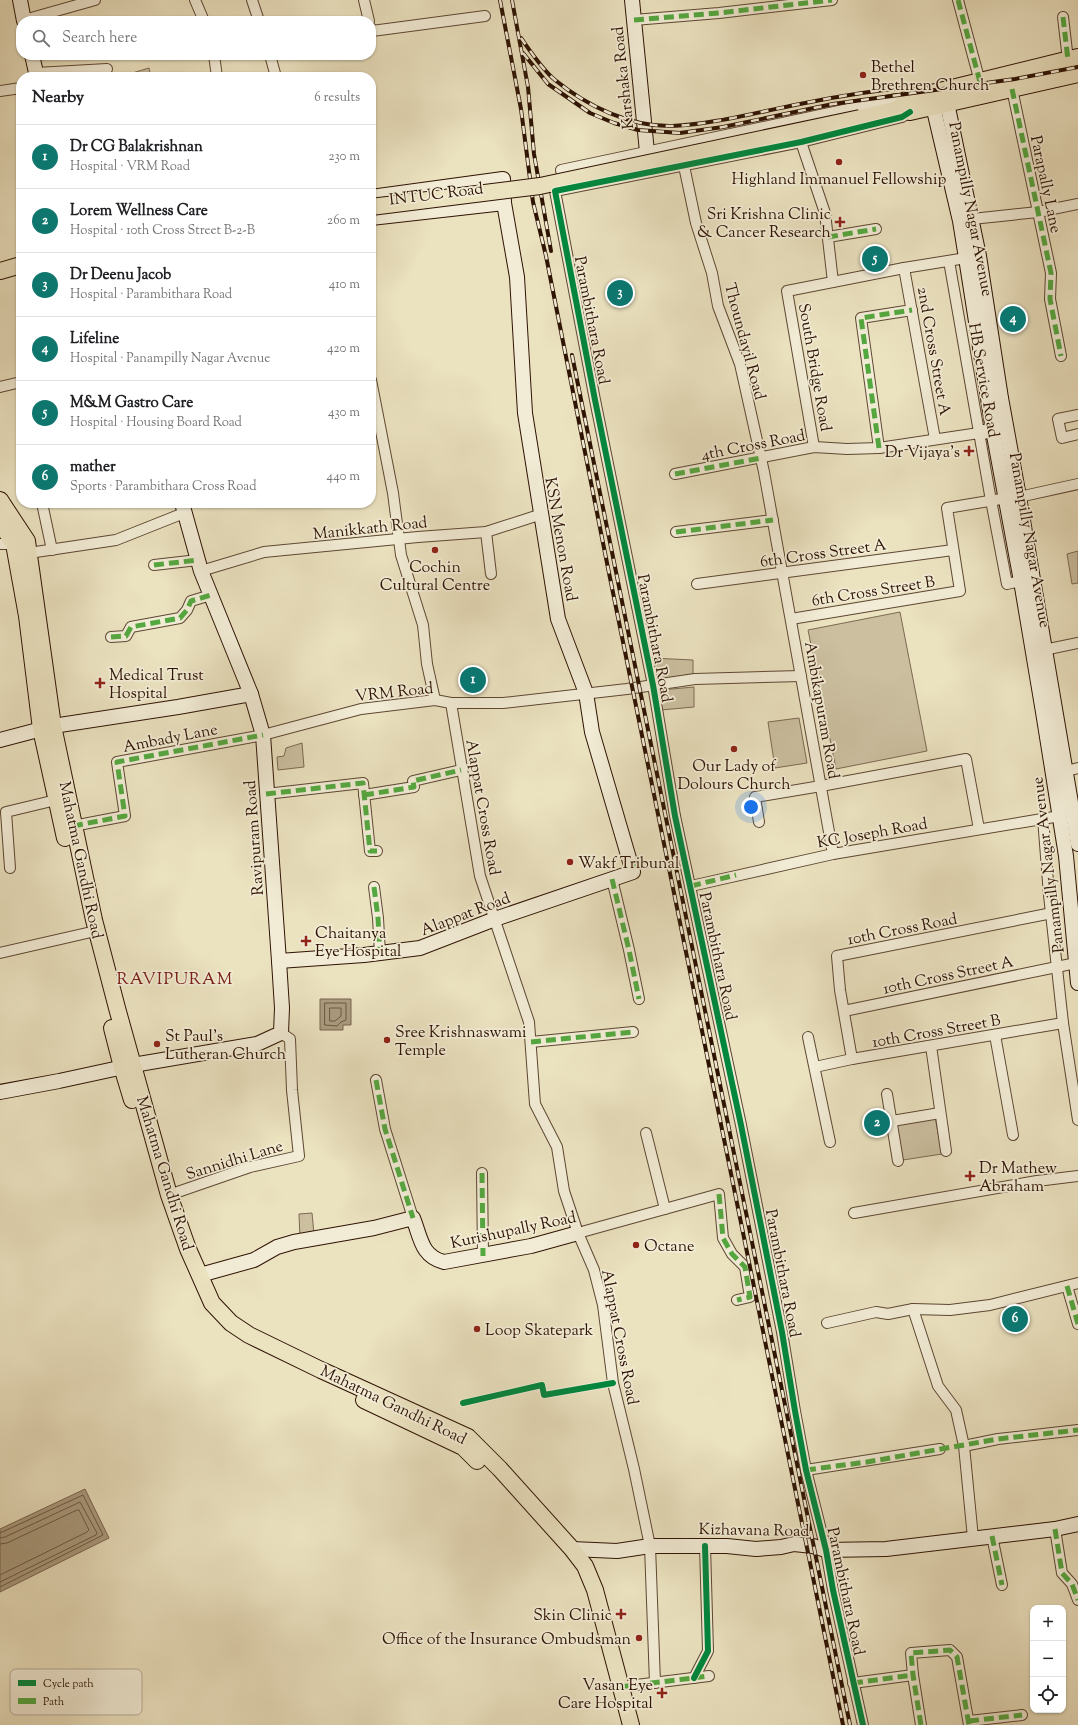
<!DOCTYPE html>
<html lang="en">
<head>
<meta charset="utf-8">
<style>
  body { margin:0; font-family:"Sorts Mill Goudy",serif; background:#f6f6f6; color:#202124 }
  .controls { position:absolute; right:12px; bottom:12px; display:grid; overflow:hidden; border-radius:8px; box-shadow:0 1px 3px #0004 }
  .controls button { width:36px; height:36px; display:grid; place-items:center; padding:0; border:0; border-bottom:1px solid #e0e0e0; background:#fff; color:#202124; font:20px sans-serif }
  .you { position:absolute; left:751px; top:807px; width:14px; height:14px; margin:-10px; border:3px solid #fff; border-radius:50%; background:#1a73e8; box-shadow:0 0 0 6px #1a73e833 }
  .badge { display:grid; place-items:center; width:26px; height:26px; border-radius:50%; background:#0f766e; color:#fff; font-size:13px; font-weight:700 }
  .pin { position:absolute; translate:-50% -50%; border:2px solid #fff; box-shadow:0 1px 4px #0006 }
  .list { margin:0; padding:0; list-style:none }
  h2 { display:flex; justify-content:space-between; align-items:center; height:52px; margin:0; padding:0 16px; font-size:17px }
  h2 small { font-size:13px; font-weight:400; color:#757577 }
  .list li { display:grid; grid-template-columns:26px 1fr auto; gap:12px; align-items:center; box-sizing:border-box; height:64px; padding:0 16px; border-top:1px solid #e0e0e0 }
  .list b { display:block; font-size:15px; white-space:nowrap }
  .list p { margin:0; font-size:13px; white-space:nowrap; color:#757577 }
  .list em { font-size:13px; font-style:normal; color:#757577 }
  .icon { flex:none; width:22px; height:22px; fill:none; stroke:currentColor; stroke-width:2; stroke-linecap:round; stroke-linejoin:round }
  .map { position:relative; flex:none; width:1078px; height:1725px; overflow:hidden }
  .search { position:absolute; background:#fff; box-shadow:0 1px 3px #0004; left:16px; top:16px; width:360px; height:44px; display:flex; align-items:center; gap:10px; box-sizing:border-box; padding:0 14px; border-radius:16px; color:#757577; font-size:15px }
  .panel { position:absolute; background:#fff; box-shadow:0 1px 3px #0004; left:16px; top:72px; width:360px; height:436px; border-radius:16px }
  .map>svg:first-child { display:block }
  .green { fill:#cbbfa0; stroke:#7c6952 }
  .water { fill:#ab9c80; stroke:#79654e }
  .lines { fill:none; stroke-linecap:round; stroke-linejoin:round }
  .shore { stroke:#6c5842; stroke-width:1 }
  .street-casing { stroke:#5d4732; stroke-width:12 }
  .secondary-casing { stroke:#2e1303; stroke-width:16 }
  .primary-casing { stroke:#2e1303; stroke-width:18 }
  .street { stroke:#f2ecd6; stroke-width:10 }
  .secondary { stroke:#f2ecd6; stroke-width:14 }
  .primary { stroke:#ebe2c0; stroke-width:16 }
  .rail-casing { stroke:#2e1303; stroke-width:4 }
  .rail { stroke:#f2ecd6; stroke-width:2.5; stroke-dasharray:8; stroke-linecap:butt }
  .primary-bridge-casing { stroke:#2e1303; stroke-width:18; stroke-linecap:butt }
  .primary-bridge { stroke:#ebe2c0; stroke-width:16 }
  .quiet { stroke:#54a840; stroke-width:5; stroke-dasharray:10 5; stroke-linecap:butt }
  .cycleway-casing { stroke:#f2ecd6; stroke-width:8 }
  .cycleway { stroke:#00873e; stroke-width:6 }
  .poi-dot { fill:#8f2418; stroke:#f2ecd6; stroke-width:1.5 }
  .labels { text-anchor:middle; stroke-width:3.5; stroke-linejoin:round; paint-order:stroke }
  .poi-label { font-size:16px; fill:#2e1303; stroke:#f2ecd6; text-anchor:start }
  .street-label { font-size:16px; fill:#2e1303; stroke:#f2ecd6 }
  .neighbourhood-label { font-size:17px; letter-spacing:1px; fill:#7a1f14; stroke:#f2ecd6 }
  .key { fill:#f2ecd6; stroke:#b7ab97; stroke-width:1 }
  .key-label { font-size:11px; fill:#2e1303 }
</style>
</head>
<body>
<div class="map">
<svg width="1078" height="1725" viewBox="0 0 1078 1725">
  <rect width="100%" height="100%" fill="#ebe2c0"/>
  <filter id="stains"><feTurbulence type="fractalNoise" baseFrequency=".005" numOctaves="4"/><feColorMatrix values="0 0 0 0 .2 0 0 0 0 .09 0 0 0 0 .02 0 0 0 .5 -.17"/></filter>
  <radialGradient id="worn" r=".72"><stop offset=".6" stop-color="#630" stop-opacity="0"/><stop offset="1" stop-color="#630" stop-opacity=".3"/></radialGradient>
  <g class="green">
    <path d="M 149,68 L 151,77 L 119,77 Z"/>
    <path d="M 1078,551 L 1078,583 L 1072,584 L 1067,554 Z"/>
    <path d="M 900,612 L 927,751 L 836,769 L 808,630 Z"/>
    <path d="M 651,658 L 693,660 L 693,674 L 655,680 Z"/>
    <path d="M 694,687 L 694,707 L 661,710 L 658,696 L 661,690 Z"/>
    <path d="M 799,718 L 807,763 L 775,768 L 768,722 Z"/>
    <path d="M 302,743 L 304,767 L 278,770 L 277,757 L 284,756 L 286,748 Z"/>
    <path d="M 935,1117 L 942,1154 L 903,1160 L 897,1127 L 900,1123 Z"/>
    <path d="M 312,1213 L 314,1234 L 300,1238 L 299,1214 Z"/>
  </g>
  <g class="water">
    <path d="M 320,999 L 351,999 L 351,1025 L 343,1025 L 343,1030 L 320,1030 Z"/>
    <path d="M 1009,1311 L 1019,1311 L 1021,1327 L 1010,1328 Z"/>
    <path d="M 85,1489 L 109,1538 L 0,1592 L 0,1529 Z"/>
  </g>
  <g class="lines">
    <g class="shore">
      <path d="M 325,1003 L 346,1003 L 346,1020 L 341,1022 L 337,1026 L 325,1025 Z"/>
      <path d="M 330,1008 L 341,1008 L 341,1016 L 335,1021 L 330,1021 Z"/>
      <path d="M 0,1533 L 83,1495 L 103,1535 L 0,1587"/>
      <path d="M 0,1538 L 5,1537 L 80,1502 L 97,1533 L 96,1535 L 0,1582"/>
      <path d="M 0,1544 L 7,1543 L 77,1510 L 79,1510 L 89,1530 L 87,1532 L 0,1575"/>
    </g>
    <defs>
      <g id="street">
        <path d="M 195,0 L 204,21"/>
        <path d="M 252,0 L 259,21"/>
        <path d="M 364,0 L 369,21"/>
        <path d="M 958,0 L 980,82"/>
        <path d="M 1063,17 L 1068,60"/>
        <path d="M 24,20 L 95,0"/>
        <path d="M 634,20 L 719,13 L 832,0"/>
        <path d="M 371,28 L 372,31 L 485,16"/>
        <path d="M 214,55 L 217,77"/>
        <path d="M 270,55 L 276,77"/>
        <path d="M 36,73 L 107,69"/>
        <path d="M 1012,89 L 1051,273 L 1050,299 L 1061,356"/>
        <path d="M 0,91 L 21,88"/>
        <path d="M 801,142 L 825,213 L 833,282"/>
        <path d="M 684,166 L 696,223 L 712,273 L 718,306 L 740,364 L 764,472 L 833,854"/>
        <path d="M 565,186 L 561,170 L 895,99 L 907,99"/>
        <path d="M 972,219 L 1038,212 L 1078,204"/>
        <path d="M 828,237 L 876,229"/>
        <path d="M 949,261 L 990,495 L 1007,584 L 1021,581"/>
        <path d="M 904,268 L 935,439"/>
        <path d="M 371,380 L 393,493 L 401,555 L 423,625 L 427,664 L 435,700"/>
        <path d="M 0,387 L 21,382"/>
        <path d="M 1078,415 L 1058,419 L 1062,438 L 1078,434"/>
        <path d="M 814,447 L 787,291 L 904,268 L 966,258"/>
        <path d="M 879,448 L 861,318 L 912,310"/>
        <path d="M 675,474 L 814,447 L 847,449 L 879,448 L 979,433"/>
        <path d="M 1019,497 L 1078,484"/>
        <path d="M 42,503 L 52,550"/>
        <path d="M 486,532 L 491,574"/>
        <path d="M 676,532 L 773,520"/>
        <path d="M 0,544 L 14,544"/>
        <path d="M 29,553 L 116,540 L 184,513"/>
        <path d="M 154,565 L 198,560"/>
        <path d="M 201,571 L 264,552 L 418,537 L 486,532 L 542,514"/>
        <path d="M 697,584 L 953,550"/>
        <path d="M 791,619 L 960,591 L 947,508 L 1007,498"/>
        <path d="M 111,637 L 126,636 L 131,627 L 180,618 L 187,610 L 191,601 L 211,595"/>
        <path d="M 1039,651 L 1078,643"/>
        <path d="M 451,703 L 480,876 L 529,1022 L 535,1104 L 557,1147 L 564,1191 L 578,1233 L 594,1270 L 603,1305 L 613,1383 L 634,1469 L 650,1546 L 655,1683"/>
        <path d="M 1066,771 L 1078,768"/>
        <path d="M 266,794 L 363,783 L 370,851 L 377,851"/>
        <path d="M 364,795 L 414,787 L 413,781 L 461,770"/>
        <path d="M 1043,818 L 1049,895 L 1063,1023 L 1078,1120"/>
        <path d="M 759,822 L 755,797 L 821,786 L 966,759 L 979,829"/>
        <path d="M 73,826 L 125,816 L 117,762 L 263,735 L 361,709 L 435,700 L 451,703 L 503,703 L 627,689 L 695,679 L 801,676"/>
        <path d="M 10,868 L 6,812 L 56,800"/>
        <path d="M 612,879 L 629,950 L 639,999"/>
        <path d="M 691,886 L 833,854 L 1060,816"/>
        <path d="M 374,887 L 378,918 L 380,953"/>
        <path d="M 0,953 L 87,933"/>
        <path d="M 844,1011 L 1076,963"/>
        <path d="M 995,1035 L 1013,1135"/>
        <path d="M 808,1037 L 830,1142"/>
        <path d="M 531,1042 L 633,1032"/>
        <path d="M 931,1046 L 946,1151"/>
        <path d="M 852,1059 L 840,990 L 837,956 L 1052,913"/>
        <path d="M 815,1067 L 852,1059 L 1063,1023"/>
        <path d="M 376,1080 L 385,1129 L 413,1218"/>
        <path d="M 887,1094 L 898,1161"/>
        <path d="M 892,1121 L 940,1113"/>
        <path d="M 646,1133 L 665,1209"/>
        <path d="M 482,1173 L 483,1256"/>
        <path d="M 169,1195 L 250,1167 L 299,1156 L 292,1090 L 290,1039 L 281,1033"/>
        <path d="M 854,1213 L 1037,1181 L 1078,1176"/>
        <path d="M 578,1233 L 719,1194 L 723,1238 L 732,1254 L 745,1267 L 750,1297 L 737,1300"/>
        <path d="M 1067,1286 L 1078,1324"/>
        <path d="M 913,1309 L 938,1386 L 956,1410 L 964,1446 L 973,1538"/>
        <path d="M 827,1323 L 876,1312 L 888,1314 L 913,1309 L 950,1310 L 990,1305 L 1078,1283"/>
        <path d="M 964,1446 L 998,1439 L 1078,1430"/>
        <path d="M 806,1470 L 940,1449"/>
        <path d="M 1055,1529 L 1062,1573 L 1072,1584 L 1078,1600"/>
        <path d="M 992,1536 L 1002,1585"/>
        <path d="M 694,1678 L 708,1651 L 705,1546"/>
        <path d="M 853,1683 L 913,1675"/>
        <path d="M 620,1687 L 709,1676"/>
        <path d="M 969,1721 L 1022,1715"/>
        <path d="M 863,1725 L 833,1590 L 826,1550 L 806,1470 L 795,1411 L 782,1332 L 741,1125 L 675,816 L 653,685 L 595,400 L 555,191 L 801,142 L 902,117 L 910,112"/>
        <path d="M 921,1725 L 913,1675 L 911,1653 L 950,1650 L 957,1657 L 969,1725"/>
      </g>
      <g id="secondary">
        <path d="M 20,0 L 24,21"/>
        <path d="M 632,0 L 647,152"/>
        <path d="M 32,55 L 37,77"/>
        <path d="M 947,103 L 979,256 L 1001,398 L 1019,497 L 1078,844"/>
        <path d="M 933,106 L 960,221 L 966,258 L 993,430 L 1021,581 L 1043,712 L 1066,856 L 1078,983"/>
        <path d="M 371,218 L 504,203"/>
        <path d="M 979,433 L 1002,428"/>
        <path d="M 0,740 L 53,726 L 178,707 L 251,694"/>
        <path d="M 279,961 L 364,955 L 420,948 L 495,919 L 633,872 L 592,732 L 586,693 L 558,619 L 525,413 L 517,277 L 504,203 L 503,179 L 371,197"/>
        <path d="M 0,1092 L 59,1081 L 133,1065 L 257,1044 L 281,1033 L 282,1008 L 279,961 L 263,735 L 251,694 L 201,571 L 182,503"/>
        <path d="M 200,1275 L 254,1260 L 277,1247 L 294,1242 L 374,1228 L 413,1218 C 421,1238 421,1256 444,1262 L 531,1246 L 578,1233"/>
        <path d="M 572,1549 L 617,1551 L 650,1546 L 727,1546 L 756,1549 L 781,1547 L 794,1544 L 813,1546 L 826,1550 L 886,1549 L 1055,1529 L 1078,1524"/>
      </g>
      <g id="primary">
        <path d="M 898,109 L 907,99 L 1078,57"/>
        <path d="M 860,118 L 898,109 L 910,112 L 1078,74"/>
        <path d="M 0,271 L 21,265"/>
        <path d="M 0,500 L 27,541 L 53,726 L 94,920 L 117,1008 L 169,1195 L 188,1249 L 212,1303 L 231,1323 L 249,1335 L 321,1370 L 468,1437 L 500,1469 L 572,1549 L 585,1566 L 595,1590 L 631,1725"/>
        <path d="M 0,522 L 14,544 L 27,616 L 41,729 L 65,838"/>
        <path d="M 112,1028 L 122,1067 L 132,1100"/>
        <path d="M 364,1400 L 463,1447 L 477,1461"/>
      </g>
    </defs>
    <use href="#street" class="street-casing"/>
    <use href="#secondary" class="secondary-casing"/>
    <use href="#primary" class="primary-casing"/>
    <use href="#street" class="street"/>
    <use href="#secondary" class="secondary"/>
    <use href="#primary" class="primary"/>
    <defs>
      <g id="rail">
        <path d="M 500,0 L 521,109 L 533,202 L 546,256 L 608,568 L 843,1725"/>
        <path d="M 512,0 L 528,87 L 534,154 L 551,251"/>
        <path d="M 521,38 C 531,52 542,69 555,80 C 587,106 630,127 672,126 C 715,124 758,112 800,104 C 843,95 886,89 930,85"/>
        <path d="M 523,53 L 548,84 L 590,113 L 614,123 L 638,130 L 680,133 L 723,127 L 833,104 L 1015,79 L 1078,67"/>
        <path d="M 572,355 L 850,1725"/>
      </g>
    </defs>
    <use href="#rail" class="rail-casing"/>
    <use href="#rail" class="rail"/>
    <defs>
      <path id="primary-bridge" d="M 371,207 L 540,186 L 860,118"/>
    </defs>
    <use href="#primary-bridge" class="primary-bridge-casing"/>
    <use href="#primary-bridge" class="primary-bridge"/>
    <g class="quiet">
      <path d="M 958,0 L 980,82"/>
      <path d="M 1063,17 L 1068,60"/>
      <path d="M 634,20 L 719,13 L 832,0"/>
      <path d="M 1012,89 L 1051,273 L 1050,299 L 1061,356"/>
      <path d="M 828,237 L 876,229"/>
      <path d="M 879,448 L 861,318 L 912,310"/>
      <path d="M 675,474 L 761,458"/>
      <path d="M 676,532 L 773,520"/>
      <path d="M 154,565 L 198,560"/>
      <path d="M 111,637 L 126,636 L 131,627 L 180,618 L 187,610 L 191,601 L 211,595"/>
      <path d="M 266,794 L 363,783 L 370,851 L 377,851"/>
      <path d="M 364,795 L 414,787 L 413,781 L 461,770"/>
      <path d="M 73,826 L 125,816 L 117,762 L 263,735"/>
      <path d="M 631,867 L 661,861"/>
      <path d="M 612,879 L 629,950 L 639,999"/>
      <path d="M 691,886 L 736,875"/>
      <path d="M 374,887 L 378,918 L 380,953"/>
      <path d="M 531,1042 L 633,1032"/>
      <path d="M 376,1080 L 385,1129 L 413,1218"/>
      <path d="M 482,1173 L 483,1256"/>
      <path d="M 719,1194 L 723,1238 L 732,1254 L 745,1267 L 750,1297 L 737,1300"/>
      <path d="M 1067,1286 L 1078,1324"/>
      <path d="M 806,1470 L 867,1462 L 998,1439 L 1078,1430"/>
      <path d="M 1055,1529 L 1062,1573 L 1072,1584 L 1078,1600"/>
      <path d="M 992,1536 L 1002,1585"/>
      <path d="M 853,1683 L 913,1675"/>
      <path d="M 620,1687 L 709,1676"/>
      <path d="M 969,1721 L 1022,1715"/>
      <path d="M 921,1725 L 913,1675 L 911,1653 L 950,1650 L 957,1657 L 969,1725"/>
    </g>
    <defs>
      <g id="cycleway">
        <path d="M 463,1403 L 542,1385 L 544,1395 L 613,1383"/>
        <path d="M 694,1678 L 708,1651 L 705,1546"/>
        <path d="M 863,1725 L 833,1590 L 826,1550 L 806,1470 L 795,1411 L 782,1332 L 741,1125 L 675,816 L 653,685 L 595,400 L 555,191 L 801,142 L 902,117 L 910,112"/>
      </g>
    </defs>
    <use href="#cycleway" class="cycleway-casing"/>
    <use href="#cycleway" class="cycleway"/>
  </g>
  <g class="poi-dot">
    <circle cx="863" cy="75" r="4"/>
    <circle cx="839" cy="162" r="4"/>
    <path d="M838 216h4v4h4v4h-4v4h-4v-4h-4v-4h4z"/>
    <path d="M967 445h4v4h4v4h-4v4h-4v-4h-4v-4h4z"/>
    <circle cx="435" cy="550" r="4"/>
    <path d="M98 677h4v4h4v4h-4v4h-4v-4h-4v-4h4z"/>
    <circle cx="734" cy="749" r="4"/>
    <circle cx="570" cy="862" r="4"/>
    <path d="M304 935h4v4h4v4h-4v4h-4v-4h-4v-4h4z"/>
    <circle cx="387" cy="1040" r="4"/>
    <circle cx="157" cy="1044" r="4"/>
    <path d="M968 1170h4v4h4v4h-4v4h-4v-4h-4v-4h4z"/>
    <circle cx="636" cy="1245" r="4"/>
    <circle cx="477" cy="1329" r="4"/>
    <path d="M619 1608h4v4h4v4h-4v4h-4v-4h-4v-4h4z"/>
    <circle cx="639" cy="1638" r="4"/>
    <path d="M660 1687h4v4h4v4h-4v4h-4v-4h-4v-4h4z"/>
  </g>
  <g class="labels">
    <g class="poi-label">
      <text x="871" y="72">Bethel<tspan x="871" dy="18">Brethren Church</tspan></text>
      <text x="839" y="184" text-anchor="middle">Highland Immanuel Fellowship</text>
      <text x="831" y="219" text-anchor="end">Sri Krishna Clinic<tspan x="831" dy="18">&amp; Cancer Research</tspan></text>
      <text x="960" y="457" text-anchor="end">Dr Vijaya's</text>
      <text x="435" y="572" text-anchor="middle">Cochin<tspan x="435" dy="18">Cultural Centre</tspan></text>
      <text x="109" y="680">Medical Trust<tspan x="109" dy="18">Hospital</tspan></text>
      <text x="734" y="771" text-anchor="middle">Our Lady of<tspan x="734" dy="18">Dolours Church</tspan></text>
      <text x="578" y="868">Wakf Tribunal</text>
      <text x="315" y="938">Chaitanya<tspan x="315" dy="18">Eye Hospital</tspan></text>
      <text x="395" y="1037">Sree Krishnaswami<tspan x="395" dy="18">Temple</tspan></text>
      <text x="165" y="1041">St Paul's<tspan x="165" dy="18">Lutheran Church</tspan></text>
      <text x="979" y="1173">Dr Mathew<tspan x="979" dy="18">Abraham</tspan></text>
      <text x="644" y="1251">Octane</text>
      <text x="485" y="1335">Loop Skatepark</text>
      <text x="612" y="1620" text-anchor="end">Skin Clinic</text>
      <text x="631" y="1644" text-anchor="end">Office of the Insurance Ombudsman</text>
      <text x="653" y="1690" text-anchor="end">Vasan Eye<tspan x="653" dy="18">Care Hospital</tspan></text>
    </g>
    <g class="street-label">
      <text transform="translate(622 78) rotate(-96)" y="6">Karshaka Road</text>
      <text transform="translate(1047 184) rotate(78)" y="6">Parapally Lane</text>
      <text transform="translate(436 193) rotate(-7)" y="6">INTUC Road</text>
      <text transform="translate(972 209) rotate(79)" y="6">Panampilly Nagar Avenue</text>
      <text transform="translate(593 320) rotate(79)" y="6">Parambithara Road</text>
      <text transform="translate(746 341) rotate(75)" y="6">Thoundayil Road</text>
      <text transform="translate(935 351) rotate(80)" y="6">2nd Cross Street A</text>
      <text transform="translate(816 367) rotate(80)" y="6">South Bridge Road</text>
      <text transform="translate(985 380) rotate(80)" y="6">HB Service Road</text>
      <text transform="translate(753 444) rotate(-11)" y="6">4th Cross Road</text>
      <text transform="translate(370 527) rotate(-6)" y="6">Manikkath Road</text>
      <text transform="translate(562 539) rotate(80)" y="6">KSN Menon Road</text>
      <text transform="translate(1031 540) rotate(80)" y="6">Panampilly Nagar Avenue</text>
      <text transform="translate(823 552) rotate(-8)" y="6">6th Cross Street A</text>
      <text transform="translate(873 590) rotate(-9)" y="6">6th Cross Street B</text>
      <text transform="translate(656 638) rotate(79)" y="6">Parambithara Road</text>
      <text transform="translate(394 691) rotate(-6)" y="6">VRM Road</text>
      <text transform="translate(823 710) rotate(80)" y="6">Ambikapuram Road</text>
      <text transform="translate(170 737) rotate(-11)" y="6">Ambady Lane</text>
      <text transform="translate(484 807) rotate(80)" y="6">Alappat Cross Road</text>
      <text transform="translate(872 832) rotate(-10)" y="6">KC Joseph Road</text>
      <text transform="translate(253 838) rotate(-94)" y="6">Ravipuram Road</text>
      <text transform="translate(82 860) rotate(78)" y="6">Mahatma Gandhi Road</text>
      <text transform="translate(1047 865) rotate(-97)" y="6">Panampilly Nagar Avenue</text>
      <text transform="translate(465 913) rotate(-21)" y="6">Alappat Road</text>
      <text transform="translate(902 928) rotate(-11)" y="6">10th Cross Road</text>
      <text transform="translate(719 956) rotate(78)" y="6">Parambithara Road</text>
      <text transform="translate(948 974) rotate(-12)" y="6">10th Cross Street A</text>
      <text transform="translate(936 1030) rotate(-10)" y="6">10th Cross Street B</text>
      <text transform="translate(234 1159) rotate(-17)" y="6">Sannidhi Lane</text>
      <text transform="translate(166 1173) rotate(73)" y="6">Mahatma Gandhi Road</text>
      <text transform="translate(513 1229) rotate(-12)" y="6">Kurishupally Road</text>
      <text transform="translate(784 1273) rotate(79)" y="6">Parambithara Road</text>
      <text transform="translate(621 1337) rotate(79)" y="6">Alappat Cross Road</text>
      <text transform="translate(394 1404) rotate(26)" y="6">Mahatma Gandhi Road</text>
      <text transform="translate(754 1529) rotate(1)" y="6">Kizhavana Road</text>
      <text transform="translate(847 1591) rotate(78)" y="6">Parambithara Road</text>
    </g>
    <g class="neighbourhood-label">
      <text x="175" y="984">RAVIPURAM</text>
    </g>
  </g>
  <rect x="10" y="1669" width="132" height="46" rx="6" class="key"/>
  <rect x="18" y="1680" width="18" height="6" fill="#00873e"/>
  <rect x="18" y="1698" width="18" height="6" fill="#54a840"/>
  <g class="key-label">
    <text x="43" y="1687">Cycle path</text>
    <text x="43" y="1705">Path</text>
  </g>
  <rect width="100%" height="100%" filter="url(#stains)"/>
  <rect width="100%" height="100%" fill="url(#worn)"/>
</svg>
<div class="controls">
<button>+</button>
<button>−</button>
<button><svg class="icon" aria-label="locate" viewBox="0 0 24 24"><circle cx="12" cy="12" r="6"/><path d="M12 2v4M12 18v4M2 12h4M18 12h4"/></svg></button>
</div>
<div class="you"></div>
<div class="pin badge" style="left:473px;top:680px">1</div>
<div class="pin badge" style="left:877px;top:1123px">2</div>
<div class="pin badge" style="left:620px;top:293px">3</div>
<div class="pin badge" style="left:1013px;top:319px">4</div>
<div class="pin badge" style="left:875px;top:259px">5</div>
<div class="pin badge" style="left:1015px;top:1319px">6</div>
<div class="search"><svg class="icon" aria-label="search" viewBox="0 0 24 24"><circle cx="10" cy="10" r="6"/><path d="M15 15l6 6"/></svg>Search here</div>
<section class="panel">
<h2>Nearby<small>6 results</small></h2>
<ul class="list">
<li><span class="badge">1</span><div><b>Dr CG Balakrishnan</b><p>Hospital · VRM Road</p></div><em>230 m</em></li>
<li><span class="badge">2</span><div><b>Lorem Wellness Care</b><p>Hospital · 10th Cross Street B-2-B</p></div><em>260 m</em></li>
<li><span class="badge">3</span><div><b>Dr Deenu Jacob</b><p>Hospital · Parambithara Road</p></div><em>410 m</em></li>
<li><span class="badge">4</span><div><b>Lifeline</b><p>Hospital · Panampilly Nagar Avenue</p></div><em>420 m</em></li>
<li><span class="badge">5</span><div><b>M&amp;M Gastro Care</b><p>Hospital · Housing Board Road</p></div><em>430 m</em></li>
<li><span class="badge">6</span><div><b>mather</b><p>Sports · Parambithara Cross Road</p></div><em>440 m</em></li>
</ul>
</section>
</div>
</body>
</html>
